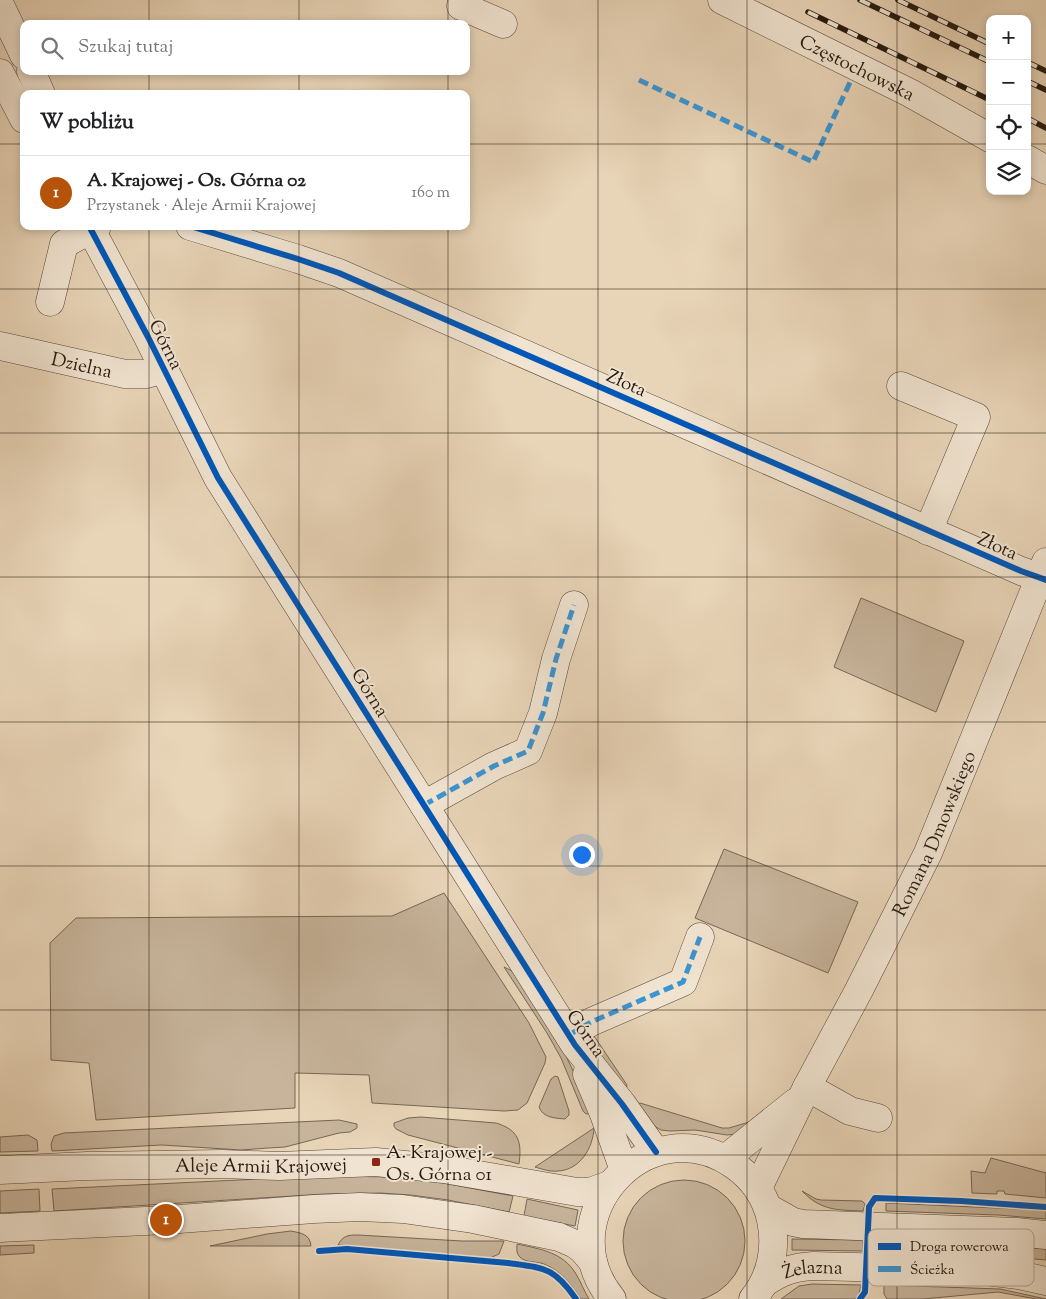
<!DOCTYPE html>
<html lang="pl">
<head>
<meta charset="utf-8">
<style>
  body { margin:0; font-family:"Sorts Mill Goudy",serif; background:#f6f6f6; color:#202124 }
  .controls { position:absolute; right:15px; top:15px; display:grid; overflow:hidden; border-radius:10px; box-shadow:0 2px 8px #0003 }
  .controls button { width:45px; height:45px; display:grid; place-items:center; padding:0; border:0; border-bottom:1px solid #e0e0e0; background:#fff; color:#202124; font:25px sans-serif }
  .you { position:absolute; left:581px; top:854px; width:18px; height:18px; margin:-12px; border:4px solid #fff; border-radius:50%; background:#1a73e8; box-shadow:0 0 0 8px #1a73e833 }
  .badge { display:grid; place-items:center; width:32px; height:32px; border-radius:50%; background:#b45309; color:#fff; font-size:16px; font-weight:700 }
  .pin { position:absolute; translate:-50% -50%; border:2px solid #fff; box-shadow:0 1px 5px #0006 }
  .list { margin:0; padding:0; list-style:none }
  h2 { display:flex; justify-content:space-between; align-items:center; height:65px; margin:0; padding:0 20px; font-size:21px }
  h2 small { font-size:16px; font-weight:400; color:#757577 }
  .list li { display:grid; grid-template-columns:32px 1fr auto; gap:15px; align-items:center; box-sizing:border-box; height:75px; padding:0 20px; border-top:1px solid #e0e0e0 }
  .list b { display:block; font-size:19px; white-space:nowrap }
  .list p { margin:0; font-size:16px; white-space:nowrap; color:#757577 }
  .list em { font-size:16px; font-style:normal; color:#757577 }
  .icon { flex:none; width:28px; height:28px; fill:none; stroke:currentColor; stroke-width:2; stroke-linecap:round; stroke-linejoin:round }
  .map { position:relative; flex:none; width:1046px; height:1299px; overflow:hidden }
  .search { position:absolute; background:#fff; box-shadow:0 2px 8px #0003; left:20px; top:20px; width:450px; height:55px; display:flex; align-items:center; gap:12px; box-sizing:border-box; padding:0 18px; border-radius:10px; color:#757577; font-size:19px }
  .panel { position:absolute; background:#fff; box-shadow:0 2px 8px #0003; left:20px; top:90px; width:450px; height:140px; border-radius:10px }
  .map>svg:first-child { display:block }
  .green { fill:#c7b49b; stroke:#766756 }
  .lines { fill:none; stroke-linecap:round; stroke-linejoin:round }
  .minor-casing { stroke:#56483a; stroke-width:29 }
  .minor { stroke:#f0e3d0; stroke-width:28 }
  .rail-casing { stroke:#261a10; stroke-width:5.5 }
  .rail { stroke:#f0e3d0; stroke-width:4; stroke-dasharray:11; stroke-linecap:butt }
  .quiet { stroke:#3b94d3; stroke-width:5; stroke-dasharray:10 5; stroke-linecap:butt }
  .cycleway-casing { stroke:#f0e3d0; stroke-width:9 }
  .cycleway { stroke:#0057b8; stroke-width:6 }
  .grid { fill:none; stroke:#261a10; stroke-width:1; stroke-opacity:0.55 }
  .poi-dot { fill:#8f2418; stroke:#f0e3d0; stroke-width:2 }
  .labels { text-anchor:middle; stroke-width:4; stroke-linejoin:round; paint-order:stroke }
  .street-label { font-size:19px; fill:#261a10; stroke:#f0e3d0 }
  .poi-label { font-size:19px; fill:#261a10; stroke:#f0e3d0; text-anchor:start }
  .key { fill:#f0e3d0; stroke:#b3a796; stroke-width:1 }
  .key-label { font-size:14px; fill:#261a10 }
</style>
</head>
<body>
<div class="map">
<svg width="1046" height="1299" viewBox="0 0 1046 1299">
  <rect width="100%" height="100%" fill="#e8d4b7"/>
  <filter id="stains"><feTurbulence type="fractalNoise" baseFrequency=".004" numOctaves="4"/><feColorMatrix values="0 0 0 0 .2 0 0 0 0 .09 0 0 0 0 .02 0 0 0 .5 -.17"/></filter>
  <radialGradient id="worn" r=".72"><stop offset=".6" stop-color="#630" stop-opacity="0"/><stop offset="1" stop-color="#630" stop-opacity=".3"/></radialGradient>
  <g class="green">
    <path d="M 861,598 L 964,641 L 936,712 L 834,667 Z"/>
    <path d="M 724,849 L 858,902 L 828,973 L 695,918 Z"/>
    <path d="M 444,893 L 529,1023 L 546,1057 L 545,1063 L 527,1103 L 518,1110 L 504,1111 L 372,1103 L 369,1075 L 295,1073 L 295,1108 L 96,1120 L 89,1063 L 51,1060 L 50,943 L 76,918 L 392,916 Z"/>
    <path d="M 504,967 L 514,972 L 566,1056 L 593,1113 L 586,1114 L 583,1111 L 561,1058 L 547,1033 Z"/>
    <path d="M 590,1030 L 627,1085 L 626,1092 L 589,1040 Z"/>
    <path d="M 555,1076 L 558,1077 L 569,1111 L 569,1115 L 565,1119 C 555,1118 543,1118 539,1107 L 551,1079 Z"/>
    <path d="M 640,1103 L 722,1128 L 729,1128 L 756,1120 L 737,1134 L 727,1135 L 695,1130 L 670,1131 L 661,1130 L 651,1124 L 635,1106 Z"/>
    <path d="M 421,1117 L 496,1123 C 519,1130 522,1142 519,1164 L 408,1135 L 396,1129 L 394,1126 L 394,1123 L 408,1118 Z"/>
    <path d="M 339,1120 L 357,1124 L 357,1128 L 350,1132 L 339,1133 L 285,1147 L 268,1148 L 241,1150 L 162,1145 L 52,1151 L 51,1144 L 54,1136 L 64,1133 Z"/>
    <path d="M 594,1128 C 593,1148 580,1170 558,1171 C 550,1172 542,1169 535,1167 Z"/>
    <path d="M 28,1135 L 37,1140 L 38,1151 L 0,1152 L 0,1137 Z"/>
    <path d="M 991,1158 L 1046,1173 L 1046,1198 L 1005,1194 L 1004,1191 L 997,1191 L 997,1194 L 972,1193 L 971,1171 L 985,1173 Z"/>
    <path d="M 322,1176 L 395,1177 L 427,1180 L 513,1196 L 509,1212 L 448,1200 L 411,1195 L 380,1193 L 324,1194 L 54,1211 L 52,1189 Z"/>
    <circle cx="684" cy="1241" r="61"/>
    <path d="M 39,1189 L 40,1211 L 0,1213 L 0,1191 Z"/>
    <path d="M 802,1191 L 816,1199 L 821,1200 L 862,1201 L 865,1204 L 863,1211 C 838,1210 821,1211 802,1191 Z"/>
    <path d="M 527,1199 L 578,1210 L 575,1226 L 524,1216 Z"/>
    <path d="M 886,1203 L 1040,1210 L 1046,1211 L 1046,1219 L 998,1215 L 886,1211 Z"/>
    <path d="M 291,1231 C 301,1233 310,1234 311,1246 L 210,1246 L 267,1234 Z"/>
    <path d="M 358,1235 L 462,1241 L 504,1241 L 499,1254 L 490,1258 L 338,1245 C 343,1235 349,1235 358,1235 Z"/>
    <path d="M 792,1239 L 863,1240 L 863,1251 L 792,1250 Z"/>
    <path d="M 884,1239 L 1046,1249 L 1046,1260 L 975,1254 L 885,1252 Z"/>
    <path d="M 517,1244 C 540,1249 563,1252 576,1274 C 581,1282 584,1291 589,1299 L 581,1299 C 571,1284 561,1271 544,1264 C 536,1261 524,1263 519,1256 C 516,1252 517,1248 517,1244 Z"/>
    <path d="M 34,1245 L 34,1253 L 0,1255 L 0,1246 Z"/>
    <path d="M 812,1284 L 861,1285 L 859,1294 L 855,1299 L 781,1299 L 799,1286 Z"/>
    <path d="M 884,1285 L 1000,1289 L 1046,1299 L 1036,1299 L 998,1292 L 923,1299 L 887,1299 L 884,1294 Z"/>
  </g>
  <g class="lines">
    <defs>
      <g id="minor">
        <path d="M 464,0 L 461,6 L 503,24"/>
        <path id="s1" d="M 722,0 L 910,93 L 990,138"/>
        <path d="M 0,5 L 24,55"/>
        <path d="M 31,71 L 41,94"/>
        <path d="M 0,73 L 24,119"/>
        <path d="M 1027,159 L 1046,170"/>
        <path d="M 89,226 L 148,337 L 218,478 L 575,1045 L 622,1104 L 656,1152"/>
        <path d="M 190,226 L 298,259 L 339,273 L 1021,571 L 1046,580"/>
        <path d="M 50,302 L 64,244 L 97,226"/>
        <path id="s2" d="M 0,346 L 125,374 L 147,374 L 163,369"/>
        <path d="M 901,386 L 976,417 L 928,531"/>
        <path d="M 424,805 L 494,766 L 528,751 L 543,713 L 556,659 L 574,605"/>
        <path d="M 569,1035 L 591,1022 L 683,982 L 700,937"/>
        <path d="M 587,1074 L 604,1114 L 624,1170"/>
        <path d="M 807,1087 L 850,1111 L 878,1118"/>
        <path d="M 725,1159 L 796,1102"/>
        <path id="s3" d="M 0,1170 L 87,1166 L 222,1164 L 279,1166 L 376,1162 L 444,1169 L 577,1192 L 590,1192 L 609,1185"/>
        <path id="s4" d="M 758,1188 L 807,1087 L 859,990 L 928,853 L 1046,562"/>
        <path d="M 768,1208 L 793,1222 L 803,1224 L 1017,1232 L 1046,1235"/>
        <path d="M 0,1228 L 166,1220 L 314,1209 L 360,1207 L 403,1209 L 473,1219 L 559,1237 L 575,1244 L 582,1249 L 593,1262"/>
        <path id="s5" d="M 764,1283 C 780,1272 793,1267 813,1266 L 977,1270 L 1019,1275 L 1046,1281"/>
        <path d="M 612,1299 C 546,1218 647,1105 734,1165 C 754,1179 766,1197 771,1220 C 777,1248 771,1277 753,1299"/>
      </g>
    </defs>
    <use href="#minor" class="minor-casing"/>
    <use href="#minor" class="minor"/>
    <defs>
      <g id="rail">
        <path d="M 860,0 L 990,62"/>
        <path d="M 898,0 L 990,44"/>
        <path d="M 808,12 L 990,100"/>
        <path d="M 1027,62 L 1046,71"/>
        <path d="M 1027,81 L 1046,90"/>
        <path d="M 1027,118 L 1046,128"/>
      </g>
    </defs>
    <use href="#rail" class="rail-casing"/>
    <use href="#rail" class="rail"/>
    <g class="quiet">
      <path d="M 639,80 L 813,162 L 852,78"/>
      <path d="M 424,805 L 494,766 L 528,751 L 543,713 L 556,659 L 574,605"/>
      <path d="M 569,1035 L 591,1022 L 683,982 L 700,937"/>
    </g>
    <defs>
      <g id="cycleway">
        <path d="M 89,226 L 148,337 L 218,478 L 575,1045 L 622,1104 L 656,1152"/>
        <path d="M 190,226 L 298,259 L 339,273 L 1021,571 L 1046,580"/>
        <path d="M 319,1251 L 347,1249 L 508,1263 C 544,1268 554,1267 576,1299"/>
        <path d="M 860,1299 L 865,1292 L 869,1207 L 875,1198 L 961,1201 L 1046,1207"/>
      </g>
    </defs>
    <use href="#cycleway" class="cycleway-casing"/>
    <use href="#cycleway" class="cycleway"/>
  </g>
  <path class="grid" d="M 149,0 L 149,24M 299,0 L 299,24M 448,0 L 448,24M 598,0 L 598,1299M 747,0 L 747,1299M 897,0 L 897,1299M 149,71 L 149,94M 299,71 L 299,94M 448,71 L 448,94M 0,144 L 24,144M 466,144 L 990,144M 1027,144 L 1046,144M 149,226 L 149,1299M 299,226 L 299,1299M 448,226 L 448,1299M 0,289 L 1046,289M 0,433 L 1046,433M 0,577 L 1046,577M 0,722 L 1046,722M 0,866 L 1046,866M 0,1010 L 1046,1010M 0,1155 L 1046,1155"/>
  <rect class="poi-dot" x="371" y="1157" width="10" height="10" rx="2.5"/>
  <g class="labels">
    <g class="street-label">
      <text dy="7" stroke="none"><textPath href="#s1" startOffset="151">Częstochowska</textPath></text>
      <text transform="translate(167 344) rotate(63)" y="7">Górna</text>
      <text dy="7" stroke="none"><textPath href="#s2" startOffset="84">Dzielna</textPath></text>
      <text transform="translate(627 382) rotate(24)" y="7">Złota</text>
      <text transform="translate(998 545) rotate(24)" y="7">Złota</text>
      <text transform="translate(371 692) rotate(58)" y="7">Górna</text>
      <text dy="7" stroke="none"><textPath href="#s4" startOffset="396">Romana Dmowskiego</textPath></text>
      <text transform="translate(587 1033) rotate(55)" y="7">Górna</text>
      <text dy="7" stroke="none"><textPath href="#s3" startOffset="261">Aleje Armii Krajowej</textPath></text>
      <text dy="7" stroke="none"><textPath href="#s5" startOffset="52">Żelazna</textPath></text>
    </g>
    <g class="poi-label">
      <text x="386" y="1158">A. Krajowej -<tspan x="386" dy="22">Os. Górna 01</tspan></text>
    </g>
  </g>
  <rect x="868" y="1229" width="166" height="57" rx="8" class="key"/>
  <rect x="878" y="1243" width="23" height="7" fill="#0057b8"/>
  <rect x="878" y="1266" width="23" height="6" fill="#3b94d3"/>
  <g class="key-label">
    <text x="910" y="1251">Droga rowerowa</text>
    <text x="910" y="1274">Ścieżka</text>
  </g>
  <rect width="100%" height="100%" filter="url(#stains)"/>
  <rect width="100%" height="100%" fill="url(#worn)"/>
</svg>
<div class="controls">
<button>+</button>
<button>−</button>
<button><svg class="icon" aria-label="locate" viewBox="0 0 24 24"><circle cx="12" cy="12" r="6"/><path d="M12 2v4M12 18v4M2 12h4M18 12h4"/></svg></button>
<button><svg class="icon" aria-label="layers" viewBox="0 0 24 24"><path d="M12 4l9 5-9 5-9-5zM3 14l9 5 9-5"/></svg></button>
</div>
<div class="you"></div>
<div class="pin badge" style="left:166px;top:1220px">1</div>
<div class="search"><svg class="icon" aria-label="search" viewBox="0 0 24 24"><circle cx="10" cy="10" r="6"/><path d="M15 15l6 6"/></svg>Szukaj tutaj</div>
<section class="panel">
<h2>W pobliżu<small></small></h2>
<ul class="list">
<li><span class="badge">1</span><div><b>A. Krajowej - Os. Górna 02</b><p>Przystanek · Aleje Armii Krajowej</p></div><em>160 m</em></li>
</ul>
</section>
</div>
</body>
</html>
